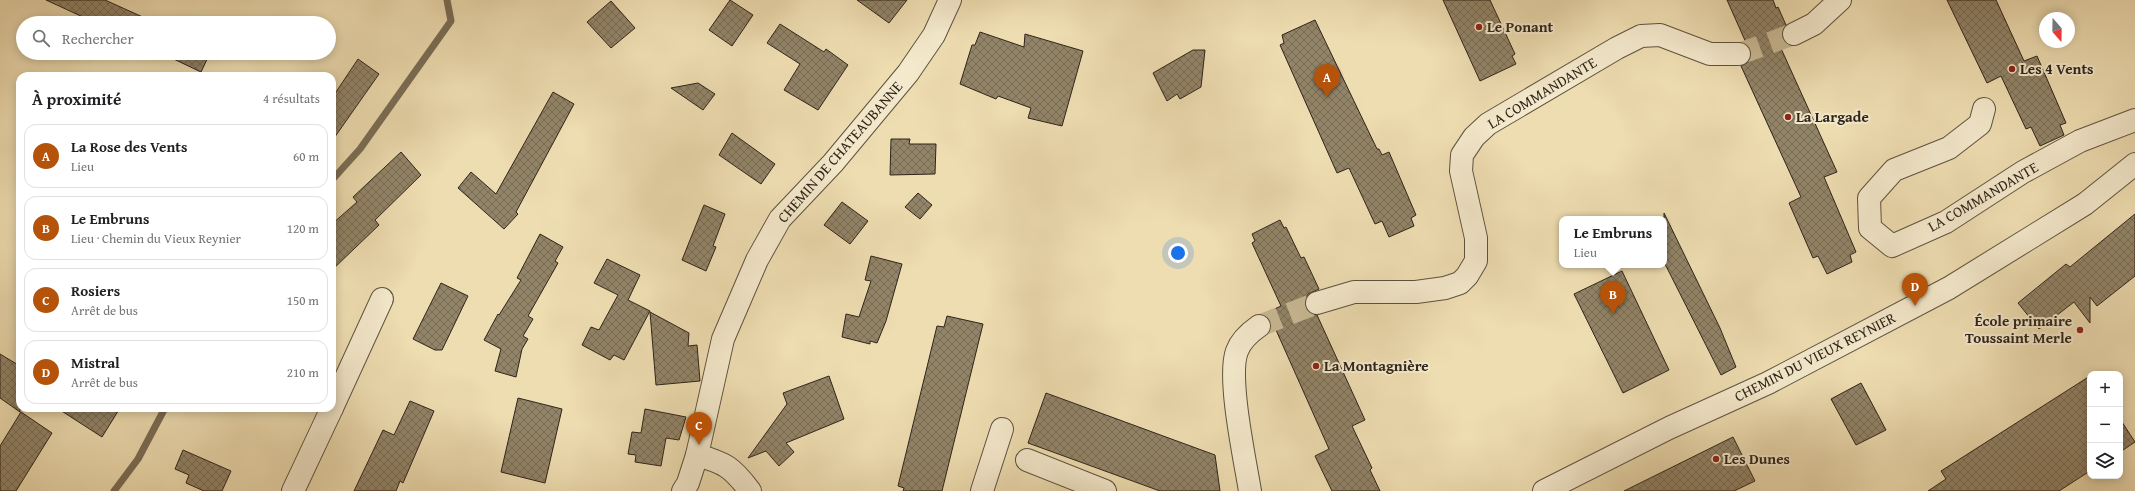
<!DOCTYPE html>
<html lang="fr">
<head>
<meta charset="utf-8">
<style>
  body { margin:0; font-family:"Gentium Book Plus",serif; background:#f6f6f6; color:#202124 }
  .controls { position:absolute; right:12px; bottom:12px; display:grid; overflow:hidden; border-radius:8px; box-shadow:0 2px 10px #0003 }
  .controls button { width:36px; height:36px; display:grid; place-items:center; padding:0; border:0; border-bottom:1px solid #e0e0e0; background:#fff; color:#202124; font:20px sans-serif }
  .compass { position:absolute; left:2039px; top:12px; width:36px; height:36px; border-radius:50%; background:#fff; box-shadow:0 2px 10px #0003; rotate:160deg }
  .you { position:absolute; left:1178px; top:253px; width:14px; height:14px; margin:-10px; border:3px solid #fff; border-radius:50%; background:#1a73e8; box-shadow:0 0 0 6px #1a73e833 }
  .badge { display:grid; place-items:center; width:26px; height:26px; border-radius:50%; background:#b45309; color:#fff; font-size:13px; font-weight:700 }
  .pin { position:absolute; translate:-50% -33px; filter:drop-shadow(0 1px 2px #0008) }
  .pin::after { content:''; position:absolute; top:21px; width:14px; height:12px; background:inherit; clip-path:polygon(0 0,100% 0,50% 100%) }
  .popup { position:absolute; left:1559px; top:216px; width:108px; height:52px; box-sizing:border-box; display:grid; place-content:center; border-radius:8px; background:#fff; filter:drop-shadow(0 1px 3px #0005); font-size:13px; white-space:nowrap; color:#757577 }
  .popup b { font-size:15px; color:#202124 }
  .popup::after { content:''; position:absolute; left:50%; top:100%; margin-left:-8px; border:8px solid transparent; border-top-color:#fff }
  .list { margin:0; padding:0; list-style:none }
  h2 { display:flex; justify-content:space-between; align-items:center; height:52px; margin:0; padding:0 16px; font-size:17px }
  h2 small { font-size:13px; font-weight:400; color:#757577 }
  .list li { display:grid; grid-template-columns:26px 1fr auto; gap:12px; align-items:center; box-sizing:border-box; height:64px; margin:0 8px 8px; padding:0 8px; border:1px solid #e0e0e0; border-radius:12px }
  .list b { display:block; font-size:15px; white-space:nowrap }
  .list p { margin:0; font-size:13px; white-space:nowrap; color:#757577 }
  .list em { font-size:13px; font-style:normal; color:#757577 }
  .icon { flex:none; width:22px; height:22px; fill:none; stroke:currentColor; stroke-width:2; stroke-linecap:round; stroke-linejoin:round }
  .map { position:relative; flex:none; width:2135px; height:491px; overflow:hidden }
  .search { position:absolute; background:#fff; box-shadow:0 2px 10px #0003; left:16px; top:16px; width:320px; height:44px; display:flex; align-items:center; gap:10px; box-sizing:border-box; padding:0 14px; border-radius:22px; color:#757577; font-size:15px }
  .panel { position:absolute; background:#fff; box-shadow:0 2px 10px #0003; left:16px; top:72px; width:320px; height:340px; border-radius:12px }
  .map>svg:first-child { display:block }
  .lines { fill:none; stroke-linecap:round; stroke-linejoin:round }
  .stream { stroke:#7a6d55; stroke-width:7 }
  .building { fill:url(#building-cross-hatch); stroke:#2e2419 }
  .minor-tunnel { stroke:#c8b893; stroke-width:22; stroke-dasharray:22 11; stroke-linecap:butt }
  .minor-casing { stroke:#5e523f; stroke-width:24 }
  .minor { stroke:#f4e9cc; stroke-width:22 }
  .poi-dot { fill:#8f2418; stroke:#f4e9cc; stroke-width:1.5 }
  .labels { text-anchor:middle; stroke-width:4; stroke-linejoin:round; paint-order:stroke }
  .poi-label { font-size:15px; font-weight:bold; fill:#2e2419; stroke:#f4e9cc; text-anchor:start }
  .street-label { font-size:15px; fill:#2e2419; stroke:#f4e9cc }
</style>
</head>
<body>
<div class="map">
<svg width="2135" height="491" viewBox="0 0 2135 491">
  <defs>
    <pattern id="building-cross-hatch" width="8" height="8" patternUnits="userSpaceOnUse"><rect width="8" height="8" fill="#928468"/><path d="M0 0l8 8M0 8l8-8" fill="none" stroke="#786c55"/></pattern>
  </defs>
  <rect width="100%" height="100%" fill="#eeddb1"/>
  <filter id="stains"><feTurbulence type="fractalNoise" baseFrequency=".005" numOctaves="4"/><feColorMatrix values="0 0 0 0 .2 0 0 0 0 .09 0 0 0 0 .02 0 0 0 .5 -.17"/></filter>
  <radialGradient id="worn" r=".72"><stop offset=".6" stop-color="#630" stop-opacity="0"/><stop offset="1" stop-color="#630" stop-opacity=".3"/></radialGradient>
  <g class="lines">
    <g class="stream">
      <path d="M 332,180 L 360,149 L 451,21 L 447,0"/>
      <path d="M 114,491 L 138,459 L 165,408"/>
    </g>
  </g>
  <g class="building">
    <path d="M 46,0 L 105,0 L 156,23 L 96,23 Z"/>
    <path d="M 730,0 L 753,15 L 732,46 L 709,30 Z"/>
    <path d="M 857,0 L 907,0 L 889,23 Z"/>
    <path d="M 1443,0 L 1490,0 L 1515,54 L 1512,56 L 1516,64 L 1480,81 Z"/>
    <path d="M 1727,0 L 1773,0 L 1776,8 L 1778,7 L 1786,25 L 1782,33 L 1785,42 L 1779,44 L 1837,172 L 1824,177 L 1856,252 L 1850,255 L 1852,262 L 1827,274 L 1818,256 L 1813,258 L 1789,203 L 1801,197 L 1741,66 L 1750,61 L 1751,54 Z"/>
    <path d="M 1947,0 L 1996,0 L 2024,61 L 2037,56 L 2066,123 L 2060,125 L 2064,135 L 2040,146 L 2031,127 L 2026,129 L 2001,76 L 1987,83 Z"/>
    <path d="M 611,1 L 635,28 L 611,48 L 587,22 Z"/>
    <path d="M 1315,20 L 1377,149 L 1379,149 L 1382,155 L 1389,152 L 1416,215 L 1411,218 L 1414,226 L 1389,237 L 1382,221 L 1375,224 L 1349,168 L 1337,173 L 1280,45 L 1284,43 L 1282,35 Z"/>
    <path d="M 780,24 L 824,52 L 826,49 L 848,65 L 818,110 L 784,90 L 800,64 L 767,43 Z"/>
    <path d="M 980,32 L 1024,47 L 1025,34 L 1083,51 L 1062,126 L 1028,118 L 1031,108 L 998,96 L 996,99 L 960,84 L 972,45 L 975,45 Z"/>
    <path d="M 1193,50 L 1205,50 L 1201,87 L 1180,99 L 1177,94 L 1167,101 L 1153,73 Z"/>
    <path d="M 161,53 L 210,53 L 201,72 Z"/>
    <path d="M 358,59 L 379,74 L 332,141 L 332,98 Z"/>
    <path d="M 698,83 L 715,94 L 703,110 L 671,88 Z"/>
    <path d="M 553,92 L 574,104 L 516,212 L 518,214 L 504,229 L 458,188 L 471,172 L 496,194 Z"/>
    <path d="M 732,133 L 775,164 L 761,184 L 719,155 Z"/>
    <path d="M 891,139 L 910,139 L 909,144 L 936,144 L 935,174 L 890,175 Z"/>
    <path d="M 401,152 L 421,175 L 375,220 L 379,225 L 332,270 L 332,224 L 357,202 L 353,197 Z"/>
    <path d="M 918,193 L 932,205 L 920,219 L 905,207 Z"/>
    <path d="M 842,202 L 868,221 L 850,244 L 824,225 Z"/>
    <path d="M 704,205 L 725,214 L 713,246 L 716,247 L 706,271 L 682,260 Z"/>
    <path d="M 1664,213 L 1720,328 L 1736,367 L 1721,375 L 1664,262 Z"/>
    <path d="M 2135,214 L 2135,276 L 2097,306 L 2090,297 L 2090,323 L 2074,302 L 2039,329 L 2018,303 L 2066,264 L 2070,267 Z"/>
    <path d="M 1280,220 L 1284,228 L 1286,227 L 1301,258 L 1304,257 L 1319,289 L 1308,294 L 1305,300 L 1305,307 L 1309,312 L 1317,315 L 1365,420 L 1352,426 L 1372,468 L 1370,470 L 1380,491 L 1332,491 L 1315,456 L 1329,449 L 1268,312 L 1281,306 L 1252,243 L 1255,241 L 1252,234 Z"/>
    <path d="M 540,234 L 563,247 L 555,261 L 558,263 L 528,316 L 533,319 L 523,336 L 528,339 L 522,349 L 516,377 L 495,371 L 501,349 L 484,340 L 498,314 L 499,315 L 521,280 L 517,278 Z"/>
    <path d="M 871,256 L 902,264 L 886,321 L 877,343 L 870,341 L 870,344 L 842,337 L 846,314 L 859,317 L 871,281 L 865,280 Z"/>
    <path d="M 607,259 L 640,275 L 628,300 L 650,311 L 624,360 L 614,355 L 610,360 L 582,345 L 591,327 L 599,330 L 618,295 L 594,283 Z"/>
    <path d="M 1622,271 L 1669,370 L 1623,393 L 1574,294 Z"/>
    <path d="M 441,283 L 468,296 L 442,350 L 435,350 L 413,339 Z"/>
    <path d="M 650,312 L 689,333 L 688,346 L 697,345 L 700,381 L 656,385 Z"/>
    <path d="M 947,316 L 983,324 L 942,491 L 903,491 L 904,488 L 898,486 L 937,326 L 944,327 Z"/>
    <path d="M 0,354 L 20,366 L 20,412 L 0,398 Z"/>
    <path d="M 829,376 L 844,419 L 786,443 L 794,452 L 779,466 L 766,451 L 748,458 L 787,404 L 783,393 Z"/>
    <path d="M 2090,376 L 2090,471 L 2059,491 L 1928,491 L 1946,479 L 1941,471 Z"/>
    <path d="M 1861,383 L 1886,430 L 1856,445 L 1831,399 Z"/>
    <path d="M 1046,393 L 1215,455 L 1220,491 L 1160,491 L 1028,443 Z"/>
    <path d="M 518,398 L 562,409 L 545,483 L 501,472 Z"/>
    <path d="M 410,401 L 434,411 L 403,483 L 400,481 L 396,491 L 354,491 L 383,430 L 394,435 Z"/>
    <path d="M 57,408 L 120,408 L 102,437 Z"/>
    <path d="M 645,409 L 686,417 L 679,440 L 666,438 L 661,466 L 635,462 L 636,455 L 628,454 L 632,432 L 641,433 Z"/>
    <path d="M 21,412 L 52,433 L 16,491 L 0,491 L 0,446 Z"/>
    <path d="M 2120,419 L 2135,442 L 2120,452 Z"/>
    <path d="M 1733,437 L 1755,481 L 1734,491 L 1624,491 Z"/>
    <path d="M 183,450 L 231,471 L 222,491 L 204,491 L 186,483 L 189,475 L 175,469 Z"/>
  </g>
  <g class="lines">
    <g class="minor-tunnel">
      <path d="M 1739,54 L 1794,34"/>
      <path d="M 1259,326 L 1317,303"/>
    </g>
    <defs>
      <g id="minor">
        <path d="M 1794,34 L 1814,24 L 1840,0"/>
        <path d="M 1984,109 L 1980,124 L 1949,148 L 1894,170 L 1869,198 L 1870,228 L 1892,246 L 1946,222 L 2023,172 L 2080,141 L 2135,120"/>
        <path d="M 1317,303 L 1354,292 L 1416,292 L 1445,288 L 1460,283 L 1467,276 L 1476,261 L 1476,238 L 1461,171 L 1462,155 L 1474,137 L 1488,124 L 1617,48 L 1641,36 L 1660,35 L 1710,54 L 1739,54"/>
        <path d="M 332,408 L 382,299"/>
        <path d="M 697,455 C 725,463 732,467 750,491"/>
        <path d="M 1027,460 L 1105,491"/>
        <path d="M 293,491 L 332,408"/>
        <path d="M 683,491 L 688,483 L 697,455 L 723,339 L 757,260 L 780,219 L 833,163 L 908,73 L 934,35 L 950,0"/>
        <path d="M 982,491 L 1002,429"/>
        <path d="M 1250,491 C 1245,460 1227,377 1237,351 C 1241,340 1249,333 1259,326"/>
        <path d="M 1544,491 L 1669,428 L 1768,383 L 1949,288 L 2085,204 L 2135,164"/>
      </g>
    </defs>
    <use href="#minor" class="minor-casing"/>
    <use href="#minor" class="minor"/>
  </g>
  <g class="poi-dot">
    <circle cx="1479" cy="27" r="4"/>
    <circle cx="2012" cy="69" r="4"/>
    <circle cx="1788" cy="117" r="4"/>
    <circle cx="2080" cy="330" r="4"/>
    <circle cx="1316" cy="366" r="4"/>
    <circle cx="1716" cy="459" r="4"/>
  </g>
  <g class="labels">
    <g class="poi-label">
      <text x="1487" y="32">Le Ponant</text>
      <text x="2020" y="74">Les 4 Vents</text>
      <text x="1796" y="122">La Largade</text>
      <text x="2072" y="326" text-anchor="end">École primaire<tspan x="2072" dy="17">Toussaint Merle</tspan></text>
      <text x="1324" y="371">La Montagnière</text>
      <text x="1724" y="464">Les Dunes</text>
    </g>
    <g class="street-label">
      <text transform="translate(1542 93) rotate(-31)" y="5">LA COMMANDANTE</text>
      <text transform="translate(840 152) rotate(-49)" y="5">CHEMIN DE CHATEAUBANNE</text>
      <text transform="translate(1983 197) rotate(-30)" y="5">LA COMMANDANTE</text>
      <text transform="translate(1815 357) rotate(-27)" y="5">CHEMIN DU VIEUX REYNIER</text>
    </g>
  </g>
  <rect width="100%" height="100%" filter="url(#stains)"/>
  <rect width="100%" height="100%" fill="url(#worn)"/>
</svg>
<div class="controls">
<button>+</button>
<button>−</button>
<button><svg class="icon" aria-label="layers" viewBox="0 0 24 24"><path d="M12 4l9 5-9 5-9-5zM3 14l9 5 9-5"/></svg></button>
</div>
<svg class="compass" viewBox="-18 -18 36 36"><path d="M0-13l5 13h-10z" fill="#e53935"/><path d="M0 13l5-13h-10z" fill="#757577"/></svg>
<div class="you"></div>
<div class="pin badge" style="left:1327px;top:97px">A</div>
<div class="pin badge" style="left:1613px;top:314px">B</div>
<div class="popup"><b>Le Embruns</b>Lieu</div>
<div class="pin badge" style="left:699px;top:445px">C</div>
<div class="pin badge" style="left:1915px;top:306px">D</div>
<div class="search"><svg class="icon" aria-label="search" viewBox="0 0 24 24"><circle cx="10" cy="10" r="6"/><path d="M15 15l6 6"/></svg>Rechercher</div>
<section class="panel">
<h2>À proximité<small>4 résultats</small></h2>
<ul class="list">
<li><span class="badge">A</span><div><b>La Rose des Vents</b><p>Lieu</p></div><em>60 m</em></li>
<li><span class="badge">B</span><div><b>Le Embruns</b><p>Lieu · Chemin du Vieux Reynier</p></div><em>120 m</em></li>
<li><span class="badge">C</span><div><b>Rosiers</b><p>Arrêt de bus</p></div><em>150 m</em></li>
<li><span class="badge">D</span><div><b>Mistral</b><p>Arrêt de bus</p></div><em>210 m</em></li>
</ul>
</section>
</div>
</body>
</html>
